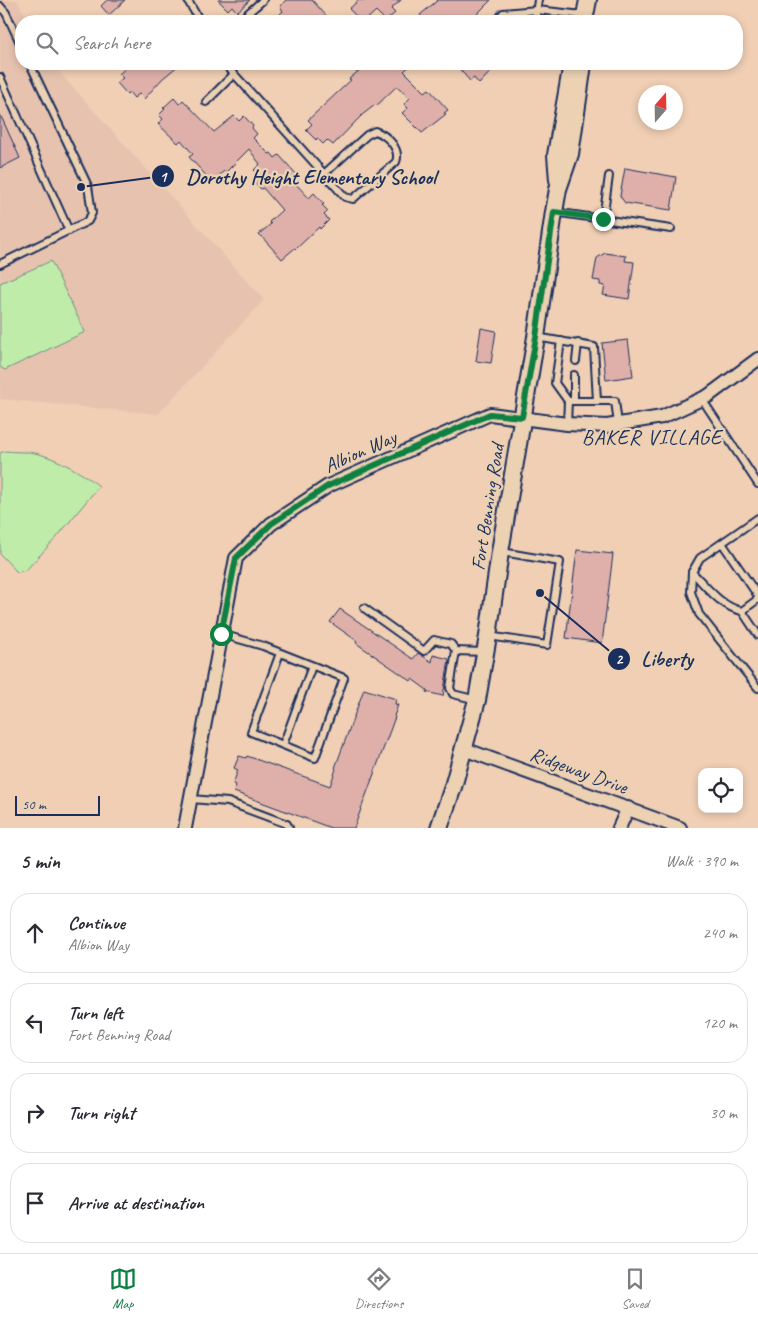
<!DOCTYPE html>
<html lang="en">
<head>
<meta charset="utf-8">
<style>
  body { margin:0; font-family:Caveat,sans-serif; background:#f2f2f3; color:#2b2b33 }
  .controls { position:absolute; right:15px; bottom:15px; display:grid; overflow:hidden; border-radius:10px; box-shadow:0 2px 8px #0003 }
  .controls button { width:45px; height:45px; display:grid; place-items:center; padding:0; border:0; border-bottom:1px solid #e1e1e2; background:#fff; color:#2b2b33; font:25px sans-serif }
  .compass { position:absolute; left:638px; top:85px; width:45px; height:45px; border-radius:50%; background:#fff; box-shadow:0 2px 8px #0003; rotate:20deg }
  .scale { position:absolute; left:15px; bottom:12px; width:85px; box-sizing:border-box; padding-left:5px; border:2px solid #1b2f5e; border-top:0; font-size:14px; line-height:18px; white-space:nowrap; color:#1b2f5e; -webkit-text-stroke:4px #ecd1b3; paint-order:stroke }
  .stop { position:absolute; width:15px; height:15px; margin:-11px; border:4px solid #0b8043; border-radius:50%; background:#fff }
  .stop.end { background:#0b8043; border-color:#fff; box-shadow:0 1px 5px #0008 }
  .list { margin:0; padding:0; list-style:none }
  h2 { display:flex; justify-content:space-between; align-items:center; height:65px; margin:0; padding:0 20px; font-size:21px }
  h2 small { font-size:16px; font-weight:400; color:#7c7c81 }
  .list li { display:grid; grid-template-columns:32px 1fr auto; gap:15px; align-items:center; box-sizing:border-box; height:80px; margin:0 10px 10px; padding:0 10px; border:1px solid #e1e1e2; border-radius:20px }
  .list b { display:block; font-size:19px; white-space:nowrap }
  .list p { margin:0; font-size:16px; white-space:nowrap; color:#7c7c81 }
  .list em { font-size:16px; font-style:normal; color:#7c7c81 }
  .icon { flex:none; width:28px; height:28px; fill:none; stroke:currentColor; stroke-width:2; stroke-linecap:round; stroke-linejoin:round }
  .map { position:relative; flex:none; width:758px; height:828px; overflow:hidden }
  .search { position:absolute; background:#fff; box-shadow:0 2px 8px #0003; left:15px; right:15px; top:15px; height:55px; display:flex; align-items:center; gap:12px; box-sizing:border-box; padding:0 18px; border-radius:20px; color:#7c7c81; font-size:19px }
  .sheet { height:425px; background:#fff }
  nav { display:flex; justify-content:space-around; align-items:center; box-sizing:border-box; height:70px; border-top:1px solid #e1e1e2; background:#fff; font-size:14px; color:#7c7c81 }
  nav a { display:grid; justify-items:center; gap:2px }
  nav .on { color:#0b8043 }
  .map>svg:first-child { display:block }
  .built { fill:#e7c3af }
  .green { fill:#c0eca9; stroke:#6e8e84 }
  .building { fill:#dfb0aa; stroke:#1b2f5e }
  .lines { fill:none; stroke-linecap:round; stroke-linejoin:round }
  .service-casing { stroke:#1b2f5e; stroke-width:10 }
  .minor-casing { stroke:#1b2f5e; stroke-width:16 }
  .tertiary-casing { stroke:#1b2f5e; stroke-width:20 }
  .service { stroke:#ecd1b3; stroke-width:6 }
  .minor { stroke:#ecd1b3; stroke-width:12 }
  .tertiary { stroke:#ecd1b3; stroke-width:16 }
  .route { stroke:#0b8043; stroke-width:6 }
  .labels { text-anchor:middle; stroke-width:4.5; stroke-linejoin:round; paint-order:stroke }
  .street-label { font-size:20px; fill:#1b2f5e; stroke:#ecd1b3 }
  .neighbourhood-label { font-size:21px; letter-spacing:1px; fill:#1b2f5e; stroke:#ecd1b3 }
  .leader { fill:none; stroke:#1b2f5e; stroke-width:2 }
  .callout-dot { fill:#1b2f5e; stroke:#ecd1b3; stroke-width:2 }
  .mark-label { font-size:15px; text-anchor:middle; font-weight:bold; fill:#fff }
  .callout-label { font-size:21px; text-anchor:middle; font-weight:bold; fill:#1b2f5e; stroke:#ecd1b3; stroke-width:4.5; stroke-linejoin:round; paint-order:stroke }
</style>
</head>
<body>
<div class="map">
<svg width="758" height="828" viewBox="0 0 758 828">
  <rect width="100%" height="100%" fill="#f0cfb4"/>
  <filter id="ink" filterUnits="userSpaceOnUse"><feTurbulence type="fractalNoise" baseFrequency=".02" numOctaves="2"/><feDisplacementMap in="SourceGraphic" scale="10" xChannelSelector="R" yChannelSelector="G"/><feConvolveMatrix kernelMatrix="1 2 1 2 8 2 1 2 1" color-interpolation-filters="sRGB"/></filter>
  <g filter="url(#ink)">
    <path class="built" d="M 0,0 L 17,0 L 29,21 L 21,21 L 21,64 L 54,64 L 60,73 L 264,300 L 158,414 L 0,399 Z"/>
    <g class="green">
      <path d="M 51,261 L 85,332 L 5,370 L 0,367 L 0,283 Z"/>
      <path d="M 6,451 C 13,452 21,452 29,452 C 52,455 81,472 99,486 L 57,537 L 26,570 L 17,572 L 0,554 L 0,453 Z"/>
    </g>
    <g class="building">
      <path d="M 107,0 L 125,0 L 109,15 L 101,6 Z"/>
      <path d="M 218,0 L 250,0 L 237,12 L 232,6 L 228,10 Z"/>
      <path d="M 286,0 L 312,0 L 331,21 L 282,21 L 278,16 L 283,11 L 280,6 Z"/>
      <path d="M 359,0 L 401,0 L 391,9 L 395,13 L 386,21 L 376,11 L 365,21 L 361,21 L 349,9 Z"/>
      <path d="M 438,0 L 491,0 L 470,21 L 426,21 L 420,15 Z"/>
      <path d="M 130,64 L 180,64 L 162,79 L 144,99 L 139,94 L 134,98 L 129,92 L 127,94 L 117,83 L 123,78 L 119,74 Z"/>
      <path d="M 367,64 L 412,64 L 404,71 L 425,92 L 429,89 L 448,110 L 444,113 L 446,114 L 422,133 L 402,113 L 408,108 L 404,104 L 410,98 L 397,86 L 376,106 L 375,105 L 362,115 L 333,145 L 327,140 L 323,144 L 317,138 L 316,140 L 306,130 L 312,124 L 308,120 L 351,80 L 349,79 Z"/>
      <path d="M 455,64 L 498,64 L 479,84 L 474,78 L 470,81 Z"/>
      <path d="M 174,98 L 179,104 L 183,100 L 214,132 L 234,116 L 239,121 L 244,116 L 253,126 L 252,128 L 257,134 L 253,138 L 269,154 L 271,153 L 275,158 L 279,155 L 298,176 L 294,182 L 309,198 L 314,193 L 324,204 L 322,205 L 328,211 L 324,215 L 329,220 L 320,229 L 319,227 L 296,249 L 295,248 L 282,259 L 259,234 L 271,224 L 269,222 L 282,210 L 263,188 L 261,189 L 252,179 L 258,174 L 254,170 L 260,164 L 249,149 L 226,172 L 224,171 L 212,182 L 189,157 L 193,154 L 181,140 L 178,143 L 158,124 L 163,119 L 159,115 L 165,109 L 163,108 Z"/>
      <path d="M 0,114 L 20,158 L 0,168 Z"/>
      <path d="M 625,168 L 676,177 L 671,210 L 625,203 L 620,196 Z"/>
      <path d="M 605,253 L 626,256 L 625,261 L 634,262 L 629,299 L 603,295 L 605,286 L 600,285 L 600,281 L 593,280 L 597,258 Z"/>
      <path d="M 481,328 L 496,331 L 491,363 L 476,361 Z"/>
      <path d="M 628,340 L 633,376 L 606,380 L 602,343 Z"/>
      <path d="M 577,550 L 613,554 L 602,643 L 566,638 Z"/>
      <path d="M 340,609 L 413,659 L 418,653 L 432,662 L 433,655 L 449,659 L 443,696 L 426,692 L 427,690 L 412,679 L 411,681 L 356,643 L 357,641 L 330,622 Z"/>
      <path d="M 364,689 L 396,699 L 395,704 L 398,705 L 394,716 L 395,717 L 354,828 L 331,828 L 234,792 L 236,785 L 233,784 L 238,770 L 234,768 L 239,756 L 246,758 L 247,756 L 330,786 L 336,769 L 335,768 Z"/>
    </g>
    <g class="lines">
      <defs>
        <g id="service">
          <path d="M 188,1 L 200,21"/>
          <path d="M 0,6 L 6,13 L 21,45"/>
          <path d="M 239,21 L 263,0"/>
          <path d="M 497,21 L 503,13 L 537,10 L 583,15"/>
          <path d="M 535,21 L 538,0"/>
          <path d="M 225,64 L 345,197 L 353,199 L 396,162 C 401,149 387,135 375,131 L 367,135 L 324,174"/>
          <path d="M 0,77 L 69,231"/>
          <path d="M 206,102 L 234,74"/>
          <path d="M 554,212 L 671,229"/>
          <path d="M 603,219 L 609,176"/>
          <path d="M 0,264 L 88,221 L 92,213 L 88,186 L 30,64"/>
          <path d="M 536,337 L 594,347 L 597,401"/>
          <path d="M 561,341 L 555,383 L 568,401"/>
          <path d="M 576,361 L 578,343"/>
          <path d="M 702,399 L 758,484"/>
          <path d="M 574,401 L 574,375"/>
          <path d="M 567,424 L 568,401 L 615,401 L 618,424"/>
          <path d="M 758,518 L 700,558 L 692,572 L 691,592 L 699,614 L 758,688"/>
          <path d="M 722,543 L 758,596"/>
          <path d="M 692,572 C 706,586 721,607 742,611 L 758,599"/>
          <path d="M 364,608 L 424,651 L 434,640 L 451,644 L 456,651"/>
          <path d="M 742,611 L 758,635"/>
          <path d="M 221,634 L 263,646 L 344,678 L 315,758 L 251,732 L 280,653"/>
          <path d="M 489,636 L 547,645 L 560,562 L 502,552"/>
          <path d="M 477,700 L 453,694 L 450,688 L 456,651 L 484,652"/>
          <path d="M 283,745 L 312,666"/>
          <path d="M 191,799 L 228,802 L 287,824 L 289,828"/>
        </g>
        <g id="minor">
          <path d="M 464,749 L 680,828"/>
          <path d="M 185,828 L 236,558 L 271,524 L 328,486 L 490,414 L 567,424 L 607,426 L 662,417 L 708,396 L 758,359"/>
          <path d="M 619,828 L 628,808"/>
        </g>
        <g id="tertiary">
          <path d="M 584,21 L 588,0"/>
          <path d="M 558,180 L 556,155 L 572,64"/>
          <path d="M 439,828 L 453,787 L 477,700 L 488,636 L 500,552 L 536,337 L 554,212 L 558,189 L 570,154 L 583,64"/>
        </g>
      </defs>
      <use href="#service" class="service-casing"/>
      <use href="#minor" class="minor-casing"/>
      <use href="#tertiary" class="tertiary-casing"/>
      <use href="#service" class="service"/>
      <use href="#minor" class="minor"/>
      <use href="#tertiary" class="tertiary"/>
    </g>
  </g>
  <g class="lines" filter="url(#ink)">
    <path class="route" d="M 221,634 L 236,558 L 271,524 L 328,486 L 490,414 L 522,417 L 536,337 L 554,212 L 603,219"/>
  </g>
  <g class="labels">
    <g class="street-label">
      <text transform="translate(360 451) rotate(-24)" y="7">Albion Way</text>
      <text transform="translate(487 507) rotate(-81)" y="7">Fort Benning Road</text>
      <text transform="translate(579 770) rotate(20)" y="7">Ridgeway Drive</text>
    </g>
    <g class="neighbourhood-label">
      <text x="652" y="444">BAKER VILLAGE</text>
    </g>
  </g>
  <path class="leader" d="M81 187L163 176M540 593L619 659"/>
  <g class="callout-dot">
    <circle cx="81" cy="187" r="5"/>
    <circle cx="540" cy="593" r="5"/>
    <circle cx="163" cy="176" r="12"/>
    <circle cx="619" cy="659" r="12"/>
  </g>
  <g class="mark-label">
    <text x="163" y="182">1</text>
    <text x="619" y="664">2</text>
  </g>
  <g class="callout-label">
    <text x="311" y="184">Dorothy Height Elementary School</text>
    <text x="667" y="666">Liberty</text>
  </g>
</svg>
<div class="controls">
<button><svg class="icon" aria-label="locate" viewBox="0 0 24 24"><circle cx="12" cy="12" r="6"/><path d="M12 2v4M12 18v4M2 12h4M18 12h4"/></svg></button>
</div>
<svg class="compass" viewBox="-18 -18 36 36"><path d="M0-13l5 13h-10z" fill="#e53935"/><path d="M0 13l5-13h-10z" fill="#7c7c81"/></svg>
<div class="scale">50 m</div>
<div class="stop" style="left:221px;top:634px"></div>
<div class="stop end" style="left:603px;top:219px"></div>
<div class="search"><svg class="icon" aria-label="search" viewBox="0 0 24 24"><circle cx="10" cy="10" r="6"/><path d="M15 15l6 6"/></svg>Search here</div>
</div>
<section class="sheet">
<h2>5 min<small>Walk · 390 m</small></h2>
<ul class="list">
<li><svg class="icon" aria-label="ahead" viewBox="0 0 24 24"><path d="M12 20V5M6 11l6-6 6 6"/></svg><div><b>Continue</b><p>Albion Way</p></div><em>240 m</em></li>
<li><svg class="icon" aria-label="left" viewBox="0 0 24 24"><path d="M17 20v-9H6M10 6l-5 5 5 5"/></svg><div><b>Turn left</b><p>Fort Benning Road</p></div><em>120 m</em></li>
<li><svg class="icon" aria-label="right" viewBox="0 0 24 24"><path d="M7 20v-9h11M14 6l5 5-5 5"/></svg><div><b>Turn right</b></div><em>30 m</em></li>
<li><svg class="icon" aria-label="arrive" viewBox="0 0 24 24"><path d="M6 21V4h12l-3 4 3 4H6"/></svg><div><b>Arrive at destination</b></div></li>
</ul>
</section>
<nav>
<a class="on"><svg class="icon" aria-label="map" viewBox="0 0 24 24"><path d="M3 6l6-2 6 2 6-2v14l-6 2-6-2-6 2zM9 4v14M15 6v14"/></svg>Map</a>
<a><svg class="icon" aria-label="directions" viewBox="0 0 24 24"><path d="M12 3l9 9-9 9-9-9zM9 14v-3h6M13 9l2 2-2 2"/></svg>Directions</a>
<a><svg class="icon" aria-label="saved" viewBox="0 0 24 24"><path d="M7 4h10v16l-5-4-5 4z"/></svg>Saved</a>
</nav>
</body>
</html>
